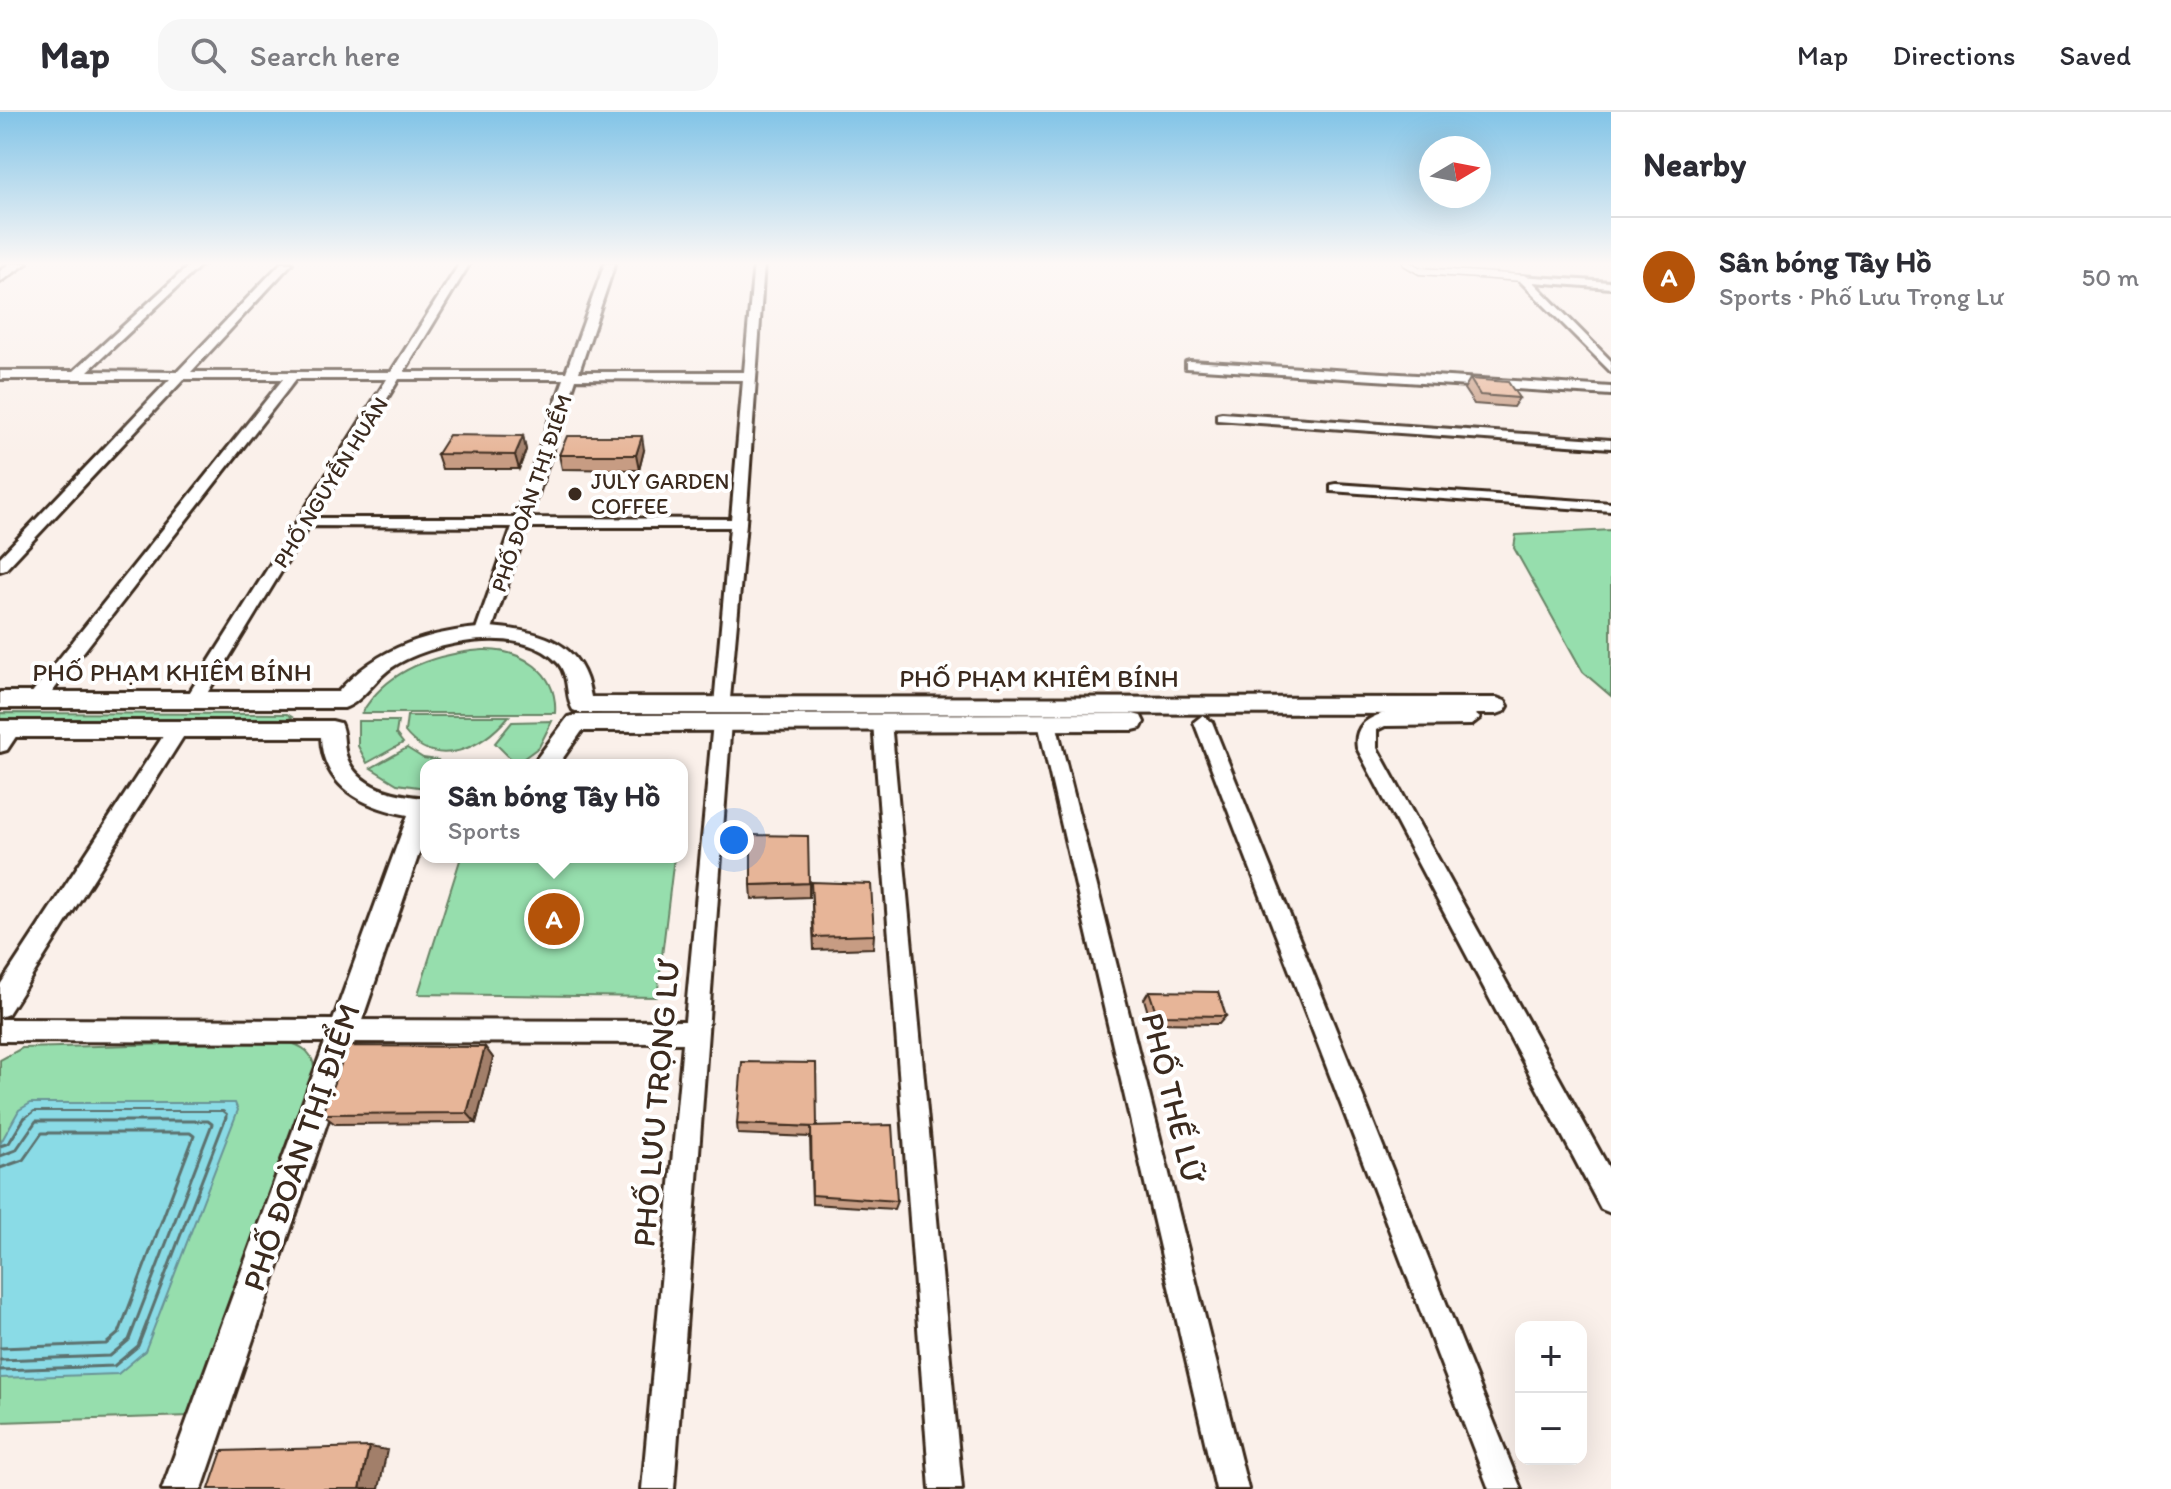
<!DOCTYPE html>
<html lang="en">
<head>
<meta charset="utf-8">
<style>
  body { margin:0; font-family:Itim,sans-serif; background:#f7f7f7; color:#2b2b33 }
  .controls { position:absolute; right:24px; bottom:24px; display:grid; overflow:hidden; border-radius:16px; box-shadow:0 8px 32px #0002 }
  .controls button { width:72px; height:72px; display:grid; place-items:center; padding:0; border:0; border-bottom:2px solid #e1e1e2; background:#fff; color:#2b2b33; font:40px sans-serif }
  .compass { position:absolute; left:1419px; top:24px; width:72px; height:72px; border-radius:50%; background:#fff; box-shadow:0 8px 32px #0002; rotate:80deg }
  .you { position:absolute; left:734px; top:728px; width:28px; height:28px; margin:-20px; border:6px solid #fff; border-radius:50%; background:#1a73e8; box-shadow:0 0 0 12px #1a73e833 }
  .badge { display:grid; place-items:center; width:52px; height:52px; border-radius:50%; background:#b45309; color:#fff; font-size:26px; font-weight:700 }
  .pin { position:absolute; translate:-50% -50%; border:4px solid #fff; box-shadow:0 2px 8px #0006 }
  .popup { position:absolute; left:420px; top:647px; width:268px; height:104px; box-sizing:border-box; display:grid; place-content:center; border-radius:16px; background:#fff; filter:drop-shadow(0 2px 6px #0005); font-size:26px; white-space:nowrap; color:#7c7c81 }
  .popup b { font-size:30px; color:#2b2b33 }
  .popup::after { content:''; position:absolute; left:50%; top:100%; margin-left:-16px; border:16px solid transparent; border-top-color:#fff }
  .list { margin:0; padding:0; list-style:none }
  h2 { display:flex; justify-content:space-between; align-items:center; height:104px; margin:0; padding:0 32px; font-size:34px }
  h2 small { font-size:26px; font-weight:400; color:#7c7c81 }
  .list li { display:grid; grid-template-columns:52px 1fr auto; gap:24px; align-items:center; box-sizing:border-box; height:120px; padding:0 32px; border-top:2px solid #e1e1e2 }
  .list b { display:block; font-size:30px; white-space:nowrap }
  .list p { margin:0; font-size:26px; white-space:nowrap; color:#7c7c81 }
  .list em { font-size:26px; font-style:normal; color:#7c7c81 }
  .icon { flex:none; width:44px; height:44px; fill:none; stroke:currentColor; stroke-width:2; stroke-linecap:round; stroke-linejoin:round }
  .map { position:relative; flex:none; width:1611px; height:1377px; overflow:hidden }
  header { display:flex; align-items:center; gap:48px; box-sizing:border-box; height:112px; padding:0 40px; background:#fff; border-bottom:2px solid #e1e1e2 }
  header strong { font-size:38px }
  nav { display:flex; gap:44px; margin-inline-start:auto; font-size:28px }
  .search { width:560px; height:72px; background:#f7f7f7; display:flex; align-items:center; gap:20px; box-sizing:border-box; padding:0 28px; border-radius:24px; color:#7c7c81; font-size:30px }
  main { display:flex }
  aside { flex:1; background:#fff }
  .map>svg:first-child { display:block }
  .green { fill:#96dead; stroke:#688466; stroke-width:2 }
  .water { fill:#8adbe6; stroke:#6a9496; stroke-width:2 }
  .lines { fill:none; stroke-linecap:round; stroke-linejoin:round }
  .shore-far1 { stroke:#5b716e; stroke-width:2 }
  .shore { stroke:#5b716e; stroke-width:3 }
  .service-casing { stroke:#3b2a1e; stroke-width:9 }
  .minor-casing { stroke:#3b2a1e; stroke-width:6 }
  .tertiary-casing { stroke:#3b2a1e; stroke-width:6 }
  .secondary-casing { stroke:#3b2a1e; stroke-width:6 }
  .service { stroke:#fff; stroke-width:6 }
  .minor { fill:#fff; fill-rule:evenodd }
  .tertiary { fill:#fff; fill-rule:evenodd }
  .secondary { fill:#fff; fill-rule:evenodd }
  .wall { fill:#c79c83; stroke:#3b2a1e; stroke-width:2 }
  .shaded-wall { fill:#a27f6a; stroke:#3b2a1e; stroke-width:2 }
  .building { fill:#e7b598; stroke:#3b2a1e; stroke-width:2 }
  .poi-dot { fill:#3b2a1e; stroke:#fff; stroke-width:3 }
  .labels { text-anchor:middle; stroke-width:8; stroke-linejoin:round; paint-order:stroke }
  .far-poi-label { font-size:22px; fill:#3b2a1e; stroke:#fff; text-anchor:start }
  .far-street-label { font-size:22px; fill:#3b2a1e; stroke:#fff }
  .street-label { font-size:26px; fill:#3b2a1e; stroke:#fff }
  .near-street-label { font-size:32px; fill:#3b2a1e; stroke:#fff }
</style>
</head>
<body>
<header>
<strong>Map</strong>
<div class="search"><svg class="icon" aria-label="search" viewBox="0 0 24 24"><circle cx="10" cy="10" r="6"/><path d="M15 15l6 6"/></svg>Search here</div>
<nav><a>Map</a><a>Directions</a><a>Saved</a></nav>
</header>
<main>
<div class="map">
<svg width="1611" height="1377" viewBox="0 0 1611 1377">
  <rect width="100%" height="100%" fill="#faf0ea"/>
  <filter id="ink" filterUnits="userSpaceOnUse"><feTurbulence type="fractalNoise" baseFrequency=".0125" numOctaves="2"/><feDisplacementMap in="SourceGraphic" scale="16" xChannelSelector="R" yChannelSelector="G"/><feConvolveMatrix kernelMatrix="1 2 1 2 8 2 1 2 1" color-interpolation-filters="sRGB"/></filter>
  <g filter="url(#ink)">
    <g class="green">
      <path d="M 1611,418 L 1611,584 L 1583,560 L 1514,436 L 1516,423 Z"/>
      <path d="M 483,538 C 521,537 558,560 555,601 L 362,601 C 387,557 434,542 483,538 Z"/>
      <path d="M 0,601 L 287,602 L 292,605 L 286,609 L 0,609 Z"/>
      <path d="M 407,604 L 509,604 C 483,635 437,660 405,620 Z"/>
      <path d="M 358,609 L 398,609 L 396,622 L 403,631 L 367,651 L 358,634 Z"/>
      <path d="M 552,609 L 539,635 L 516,652 L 495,631 L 512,610 Z"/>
      <path d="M 407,636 L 423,646 L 438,648 L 436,653 L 426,653 L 426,676 L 397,672 L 371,656 Z"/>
      <path d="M 461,745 L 674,745 L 657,885 L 418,882 Z"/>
      <path d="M 284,929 C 304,934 314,940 315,962 L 191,1304 L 0,1310 L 0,948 L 22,936 Z"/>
    </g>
    <path class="water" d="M 31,991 L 235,991 L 238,998 L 145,1239 L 118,1262 L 0,1266 L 0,1032 L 19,998 Z"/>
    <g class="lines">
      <path class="shore-far1" d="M 24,1007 L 34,999 L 223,999 L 227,1002 L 225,1007"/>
      <g class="shore">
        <path d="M 0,1034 L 9,1031 L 25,1005"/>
        <path d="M 0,1044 L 16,1038 L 36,1009 L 208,1009 L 212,1012 L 129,1228 L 110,1244 L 0,1248"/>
        <path d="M 0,1056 L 23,1048 L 42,1021 L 190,1021 L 194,1024 L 119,1221 L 106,1232 L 0,1236"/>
        <path d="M 0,1258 L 114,1254 L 138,1234 L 226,1005"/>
      </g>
      <defs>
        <path id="service" d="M 1406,151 L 1420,159 L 1523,166"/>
        <g id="minor">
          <path d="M 192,151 L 203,151 L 88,259 L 177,260 L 281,151 L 292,151 L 191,260 L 391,260 L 460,151 L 470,151 L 404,260 L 566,260 L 605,151 L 615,151 L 579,260 L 744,260 L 754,151 L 764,151 L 746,411 L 729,598 L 717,598 L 714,593 L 730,415 L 527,415 L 491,520 L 483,526 L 475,520 L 512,415 L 309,414 L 200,593 L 188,593 L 185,588 L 188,583 L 387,267 L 296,267 L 42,593 L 30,593 L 27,588 L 30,583 L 283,267 L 184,267 L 6,457 L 0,459 L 0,445 L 170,267 L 0,267 L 0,259 L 74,259 ZM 399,267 L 564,267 L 515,406 L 315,406 ZM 576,267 L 743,268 L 731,407 L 530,406 Z"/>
          <path d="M 1519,164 L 1611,170 L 1611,176 L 1533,170 L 1611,249 L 1611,260 L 1519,168 Z"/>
          <path d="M 1190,249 L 1611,275 L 1611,283 L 1186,256 L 1186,250 Z"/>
          <path d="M 1222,301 L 1611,328 L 1611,336 L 1217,308 L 1217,302 Z"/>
          <path d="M 1336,372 L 1611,391 L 1611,399 L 1331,379 L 1331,373 Z"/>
          <path d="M 1471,599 L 1480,606 L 1471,613 L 1385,614 L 1377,618 L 1377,636 L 1611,1060 L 1611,1101 L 1601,1097 L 1357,636 C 1349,585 1438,600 1471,599 Z"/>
          <path d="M 722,603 L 731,610 L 674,1377 L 642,1377 L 683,931 L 0,929 L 0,907 L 685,909 L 713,610 Z"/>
          <path d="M 882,603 L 891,610 L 962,1377 L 930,1377 L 873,610 Z"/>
          <path d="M 1203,603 L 1212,610 L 1521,1377 L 1489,1377 L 1194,610 Z"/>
          <path d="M 1047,604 L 1056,611 L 1248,1377 L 1216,1377 L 1038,611 Z"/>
          <path d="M 12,610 L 21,617 L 7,638 L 0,640 L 0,619 Z"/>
          <path d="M 178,610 L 187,617 L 185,622 L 8,902 L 0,905 L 0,873 L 171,612 Z"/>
        </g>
        <g id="tertiary">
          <path d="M 490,515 C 540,519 583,529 591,585 L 1497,586 L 1505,589 L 1508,594 L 1505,599 L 1497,602 L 581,601 L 573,598 C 565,584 570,567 559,552 C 524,510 429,530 391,556 C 375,567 361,591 344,596 L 0,596 L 0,580 L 338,580 C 378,534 431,519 490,515 Z"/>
          <path d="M 1133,602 L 1141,604 L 1144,610 L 1141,616 L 1133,618 L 582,619 L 558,653 L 532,653 L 568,605 L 576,603 Z"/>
          <path d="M 0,609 L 332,609 L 340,611 C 345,621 343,632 346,643 C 357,677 395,683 426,686 L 426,721 L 202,1377 L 162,1377 L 408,703 C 364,695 323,676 321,625 L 0,625 Z"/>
        </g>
        <path id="secondary" d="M 10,151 L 27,151 L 0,170 L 0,159 Z"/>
      </defs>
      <use href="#service" class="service-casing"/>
      <use href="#minor" class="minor-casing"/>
      <use href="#tertiary" class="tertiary-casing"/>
      <use href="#secondary" class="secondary-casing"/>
      <use href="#service" class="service"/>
      <use href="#minor" class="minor"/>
      <use href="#tertiary" class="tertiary"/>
      <use href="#secondary" class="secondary"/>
    </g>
    <g class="wall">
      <path d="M 1470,267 L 1519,286 L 1513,295 L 1474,292 L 1464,277 Z"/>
      <path d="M 523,324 L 526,338 L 519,357 L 442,357 L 437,342 Z"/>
      <path d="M 644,338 L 639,358 L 562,357 L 559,343 Z"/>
      <path d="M 811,770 L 874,823 L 873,836 L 814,838 Z"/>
      <path d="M 809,771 L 809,785 L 752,787 L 751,773 Z"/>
      <path d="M 1149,879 L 1226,904 L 1219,912 L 1151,911 L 1144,887 Z"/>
      <path d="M 485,935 L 493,946 L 476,1011 L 335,1012 L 322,1002 Z"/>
      <path d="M 737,1012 L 817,1015 L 897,1089 L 894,1097 L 812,1092 L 810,1025 L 738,1022 Z"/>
    </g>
    <g class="shaded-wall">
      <path d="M 523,324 L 526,338 L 519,357 L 515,343 Z"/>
      <path d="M 642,324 L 644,338 L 639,358 L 636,343 Z"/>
      <path d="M 485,935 L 493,946 L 476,1011 L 467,1001 Z"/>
      <path d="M 369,1335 L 387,1338 L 379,1377 L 360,1377 Z"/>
    </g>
    <g class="building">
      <path d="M 1470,267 L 1508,270 L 1519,286 L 1480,283 Z"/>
      <path d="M 449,323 L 523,324 L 515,343 L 437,342 Z"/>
      <path d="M 567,324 L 642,324 L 636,343 L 559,343 Z"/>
      <path d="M 751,723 L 808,724 L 809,771 L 751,773 Z"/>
      <path d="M 811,770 L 871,772 L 874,823 L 814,825 Z"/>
      <path d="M 1149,879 L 1218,880 L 1226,904 L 1157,903 Z"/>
      <path d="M 348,934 L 485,935 L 467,1001 L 322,1002 Z"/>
      <path d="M 742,950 L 816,951 L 817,1015 L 737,1012 Z"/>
      <path d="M 892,1013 L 897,1089 L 812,1083 L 811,1015 Z"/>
      <path d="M 369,1335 L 360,1377 L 209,1377 L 222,1339 Z"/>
    </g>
  </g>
  <linearGradient id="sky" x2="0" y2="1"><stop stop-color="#82c4e7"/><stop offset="0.44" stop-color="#fdf8f6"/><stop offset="1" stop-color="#fdf8f6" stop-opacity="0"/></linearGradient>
  <rect width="1611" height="344" fill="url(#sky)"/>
  <circle class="poi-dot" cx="575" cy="382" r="8"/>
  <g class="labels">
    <g class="far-poi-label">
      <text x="591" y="377">JULY GARDEN<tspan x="591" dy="25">COFFEE</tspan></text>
    </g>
    <g class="far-street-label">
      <text transform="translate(330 370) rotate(-58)" y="8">PHỐ NGUYỄN HUÂN</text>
      <text transform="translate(531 381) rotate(-71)" y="8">PHỐ ĐOÀN THỊ ĐIỂM</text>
    </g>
    <g class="street-label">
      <text x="172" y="569">PHỐ PHẠM KHIÊM BÍNH</text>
      <text x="1039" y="575">PHỐ PHẠM KHIÊM BÍNH</text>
    </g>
    <g class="near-street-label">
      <text transform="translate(1173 986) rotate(76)" y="11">PHỐ THẾ LỮ</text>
      <text transform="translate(656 991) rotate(-85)" y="11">PHỐ LƯU TRỌNG LƯ</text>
      <text transform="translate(301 1035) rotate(-71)" y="11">PHỐ ĐOÀN THỊ ĐIỂM</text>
    </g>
  </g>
</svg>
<div class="controls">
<button>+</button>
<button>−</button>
</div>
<svg class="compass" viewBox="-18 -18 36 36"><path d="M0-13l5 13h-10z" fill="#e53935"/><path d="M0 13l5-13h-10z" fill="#7c7c81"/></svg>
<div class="you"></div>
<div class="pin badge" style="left:554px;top:807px">A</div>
<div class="popup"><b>Sân bóng Tây Hồ</b>Sports</div>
</div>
<aside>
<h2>Nearby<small></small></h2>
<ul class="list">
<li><span class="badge">A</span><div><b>Sân bóng Tây Hồ</b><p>Sports · Phố Lưu Trọng Lư</p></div><em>50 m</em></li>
</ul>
</aside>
</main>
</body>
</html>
